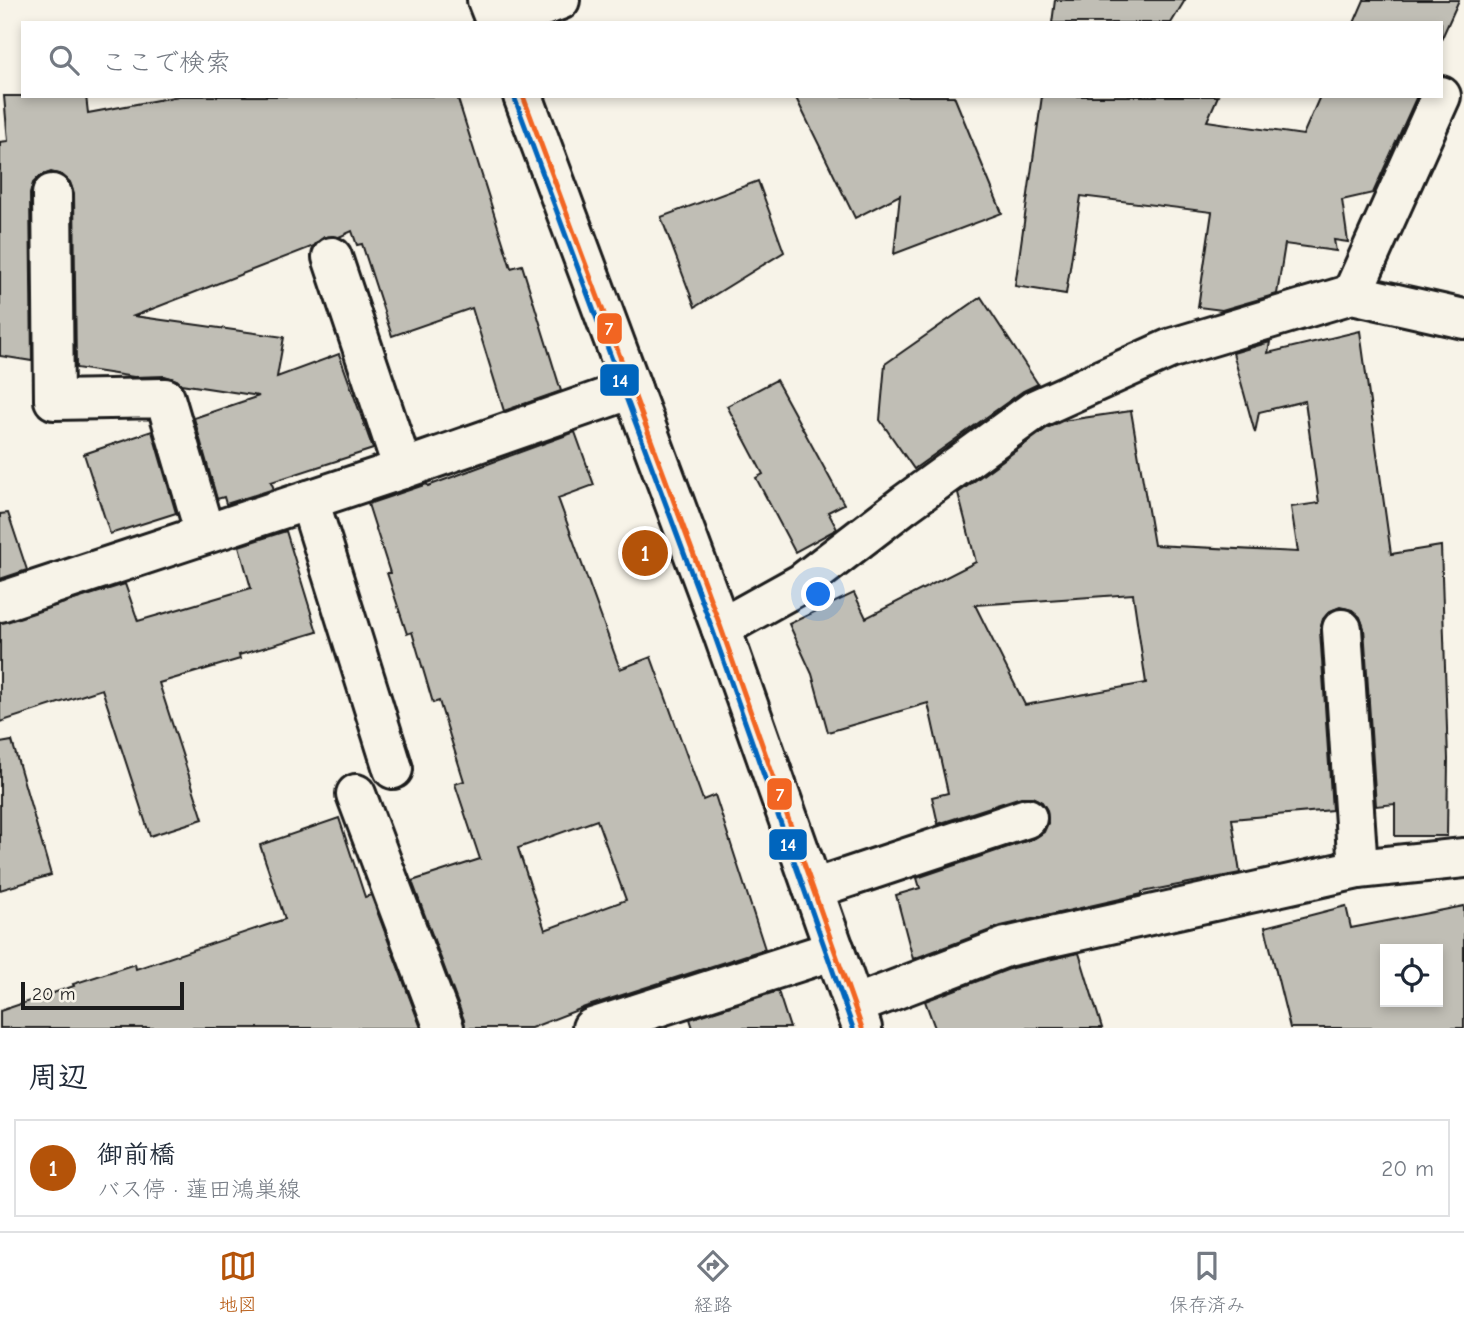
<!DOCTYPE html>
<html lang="ja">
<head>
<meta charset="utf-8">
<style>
  body { margin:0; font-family:"Comic Neue","Klee One",sans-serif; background:#f2f2f3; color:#1f2937 }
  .controls { position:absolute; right:21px; bottom:21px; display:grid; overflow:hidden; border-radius:0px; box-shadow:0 4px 10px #0003 }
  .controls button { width:63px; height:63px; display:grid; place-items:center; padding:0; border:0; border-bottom:2px solid #e0e1e3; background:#fff; color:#1f2937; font:35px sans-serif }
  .scale { position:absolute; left:21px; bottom:18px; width:163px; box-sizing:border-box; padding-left:7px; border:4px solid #1c1c1c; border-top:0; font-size:19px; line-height:24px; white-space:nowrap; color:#1c1c1c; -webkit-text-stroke:5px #f7f3e8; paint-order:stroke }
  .you { position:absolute; left:819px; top:595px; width:24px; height:24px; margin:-18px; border:5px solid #fff; border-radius:50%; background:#1a73e8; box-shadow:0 0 0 10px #1a73e833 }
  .badge { display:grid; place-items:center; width:46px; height:46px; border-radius:50%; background:#b45309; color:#fff; font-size:23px; font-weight:700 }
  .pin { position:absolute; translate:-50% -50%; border:4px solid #fff; box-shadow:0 2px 7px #0006 }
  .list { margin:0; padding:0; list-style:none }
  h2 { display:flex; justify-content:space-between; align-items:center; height:91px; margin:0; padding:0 28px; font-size:30px }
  h2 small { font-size:23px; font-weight:400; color:#747a83 }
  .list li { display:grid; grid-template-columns:46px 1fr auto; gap:21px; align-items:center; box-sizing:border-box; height:98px; margin:0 14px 14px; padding:0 14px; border:2px solid #e0e1e3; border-radius:0px }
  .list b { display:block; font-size:26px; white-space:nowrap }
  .list p { margin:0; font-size:23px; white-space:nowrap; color:#747a83 }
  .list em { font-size:23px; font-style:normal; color:#747a83 }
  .icon { flex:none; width:38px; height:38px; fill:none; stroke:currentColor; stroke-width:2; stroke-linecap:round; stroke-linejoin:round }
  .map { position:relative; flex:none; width:1464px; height:1028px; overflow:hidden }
  .search { position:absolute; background:#fff; box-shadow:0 4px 10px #0003; left:21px; right:21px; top:21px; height:77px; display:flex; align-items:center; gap:18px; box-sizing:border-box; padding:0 24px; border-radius:0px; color:#747a83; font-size:26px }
  .sheet { height:203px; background:#fff }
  nav { display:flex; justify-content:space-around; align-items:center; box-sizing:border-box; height:98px; border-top:2px solid #e0e1e3; background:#fff; font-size:19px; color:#747a83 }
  nav a { display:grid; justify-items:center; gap:4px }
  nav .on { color:#b45309 }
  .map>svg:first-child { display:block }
  .building { fill:#c0beb5; stroke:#1c1c1c; stroke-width:2; fill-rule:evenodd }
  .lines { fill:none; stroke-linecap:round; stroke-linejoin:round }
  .minor-casing { stroke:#1c1c1c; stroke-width:44 }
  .major-casing { stroke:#1c1c1c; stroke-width:44 }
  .minor { stroke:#f7f3e8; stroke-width:38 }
  .major { stroke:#f7f3e8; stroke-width:38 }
  .bus-1-casing { stroke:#f7f3e8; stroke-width:10 }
  .bus-2-casing { stroke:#f7f3e8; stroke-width:10 }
  .bus-1 { stroke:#f26522; stroke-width:5 }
  .bus-2 { stroke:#0065bd; stroke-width:5 }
  .line-badge { stroke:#f7f3e8; stroke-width:2.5 }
  .badge-label { font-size:19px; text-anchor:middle; font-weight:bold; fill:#fff }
</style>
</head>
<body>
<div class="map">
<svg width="1464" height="1028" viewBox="0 0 1464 1028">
  <rect width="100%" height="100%" fill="#f7f3e8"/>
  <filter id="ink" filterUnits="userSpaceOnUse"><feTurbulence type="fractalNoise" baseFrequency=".0143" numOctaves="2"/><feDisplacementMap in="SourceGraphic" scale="14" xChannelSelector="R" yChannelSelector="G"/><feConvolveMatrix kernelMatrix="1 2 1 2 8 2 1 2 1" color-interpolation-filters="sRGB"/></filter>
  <g filter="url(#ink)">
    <g class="building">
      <path d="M 1055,0 L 1185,0 L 1171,23 L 1052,23 Z"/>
      <path d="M 1364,0 L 1459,0 L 1441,40 L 1441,23 L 1354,23 Z"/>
      <path d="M 4,96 L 86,96 L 88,113 L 179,96 L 457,96 L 511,268 L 522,265 L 561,391 L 504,411 L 472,308 L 392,336 L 362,244 L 357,245 L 352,231 L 339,237 L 324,237 L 314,246 L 134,316 L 284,337 L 277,377 L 339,354 L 373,449 L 271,482 L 274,489 L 226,504 L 224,497 L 217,499 L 194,418 L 259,396 L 181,384 L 177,380 L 165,376 L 134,377 L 76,368 L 74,194 L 70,182 L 62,175 L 51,172 L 40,176 L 33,183 L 30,194 L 32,361 L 0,356 L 0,142 L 8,141 Z"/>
      <path d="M 795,96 L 954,96 L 1002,213 L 894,254 L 900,195 L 855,218 Z"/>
      <path d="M 1042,96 L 1218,96 L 1207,121 L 1303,135 L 1320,96 L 1417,96 L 1373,193 L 1342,200 L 1348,242 L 1334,240 L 1336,251 L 1285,244 L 1277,294 L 1222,310 L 1198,307 L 1212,212 L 1081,196 L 1066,294 L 1015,286 Z"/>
      <path d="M 758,181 L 784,252 L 695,307 L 661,217 Z"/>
      <path d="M 981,297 L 1038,384 L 1023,391 L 914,469 L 880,420 L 885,364 Z"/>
      <path d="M 1360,331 L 1391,554 L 1441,546 L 1448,759 L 1447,836 L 1395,836 L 1395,804 L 1376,806 L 1364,628 L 1360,617 L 1352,610 L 1340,607 L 1330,611 L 1323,619 L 1320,630 L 1332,810 L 1232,819 L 1240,873 L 1142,892 L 1142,894 L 1001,926 L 913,959 L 896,895 L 920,888 L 917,878 L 1035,838 L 1044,832 L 1048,823 L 1047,810 L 1042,802 L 1032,797 L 1021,797 L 938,824 L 932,797 L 948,793 L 928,703 L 828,732 L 812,674 L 789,624 L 854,593 L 866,618 L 976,562 L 958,493 L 1047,428 L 1062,421 L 1131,411 L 1154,545 L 1298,552 L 1291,507 L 1319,503 L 1305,401 L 1259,412 L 1255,433 L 1233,353 L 1270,342 L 1268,353 ZM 1133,594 L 1146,683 L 1025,705 L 975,605 Z"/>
      <path d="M 776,380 L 844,504 L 828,512 L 837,529 L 795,552 L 756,478 L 763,474 L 727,406 Z"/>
      <path d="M 152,431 L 176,513 L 110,534 L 84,454 Z"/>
      <path d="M 575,432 L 594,485 L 558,498 L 620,669 L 651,657 L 703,800 L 715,795 L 765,949 L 585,1007 L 531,1028 L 465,1028 L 464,1020 L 412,881 L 480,859 L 455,784 L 464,781 L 439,701 L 433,703 L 412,632 L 407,634 L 387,573 L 390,573 L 368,504 L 427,484 L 428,486 ZM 597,820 L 626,900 L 545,930 L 518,848 Z"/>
      <path d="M 8,513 L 27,570 L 0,579 L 0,514 Z"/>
      <path d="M 286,531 L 317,632 L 239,655 L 240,659 L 159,683 L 203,819 L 150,836 L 102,689 L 0,722 L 0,623 L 125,584 L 138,621 L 251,588 L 239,546 Z"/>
      <path d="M 12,741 L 51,875 L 0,890 L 0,743 Z"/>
      <path d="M 339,818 L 365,897 L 371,895 L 421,1028 L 0,1028 L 0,1011 L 74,986 L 73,984 L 135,964 L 136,969 L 285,919 L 260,845 Z"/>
      <path d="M 1346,906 L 1351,928 L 1464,906 L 1464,1028 L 1290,1028 L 1265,927 ZM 1385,949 L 1438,949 L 1438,1002 L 1385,1002 Z"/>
      <path d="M 1079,953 L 1102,1028 L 935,1028 L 925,1001 L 1012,968 Z"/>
      <path d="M 778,991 L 790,1028 L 693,1028 L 690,1019 Z"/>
    </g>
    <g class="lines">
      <defs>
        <g id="minor">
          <path d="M 498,23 L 560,0"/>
          <path d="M 52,194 L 54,400 L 165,398 L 205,534"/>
          <path d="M 332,257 L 403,469"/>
          <path d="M 1352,294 L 1441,96"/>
          <path d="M 309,500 L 393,769"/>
          <path d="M 0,602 L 403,469 L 632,389"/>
          <path d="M 721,628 L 802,583 L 905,504 L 1036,409 L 1169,349 L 1352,294 L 1464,319"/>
          <path d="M 1342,629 L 1358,869"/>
          <path d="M 356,794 L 444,1028"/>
          <path d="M 813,889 L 1027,818"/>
          <path d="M 855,1005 L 1006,947 L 1358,869 L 1464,858"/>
          <path d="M 592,1028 L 835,950"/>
        </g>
        <g id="major">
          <path d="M 487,0 L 496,23"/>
          <path d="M 523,96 L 721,628 L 862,1028"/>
        </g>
      </defs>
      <use href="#minor" class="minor-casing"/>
      <use href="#major" class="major-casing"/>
      <use href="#minor" class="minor"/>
      <use href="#major" class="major"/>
      <defs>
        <path id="bus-1" d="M 523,96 L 721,628 L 862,1028"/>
        <path id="bus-2" d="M 515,99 L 713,631 L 853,1028"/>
      </defs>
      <use href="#bus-1" class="bus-1-casing"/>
      <use href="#bus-2" class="bus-2-casing"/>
      <use href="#bus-1" class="bus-1"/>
      <use href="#bus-2" class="bus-2"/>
    </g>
  </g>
  <g class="line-badge">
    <rect x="596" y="312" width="27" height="33" rx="7" fill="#f26522"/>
    <rect x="599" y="363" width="41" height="34" rx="7" fill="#0065bd"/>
    <rect x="766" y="777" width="27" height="34" rx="7" fill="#f26522"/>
    <rect x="768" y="828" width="40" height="33" rx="7" fill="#0065bd"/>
  </g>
  <g class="badge-label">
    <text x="609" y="335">7</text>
    <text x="620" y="387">14</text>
    <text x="780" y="801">7</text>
    <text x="788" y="851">14</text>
  </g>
</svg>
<div class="controls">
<button><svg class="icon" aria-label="locate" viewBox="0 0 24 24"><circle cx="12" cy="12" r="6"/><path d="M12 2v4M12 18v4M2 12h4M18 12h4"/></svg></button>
</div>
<div class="scale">20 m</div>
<div class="you"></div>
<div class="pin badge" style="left:645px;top:553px">1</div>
<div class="search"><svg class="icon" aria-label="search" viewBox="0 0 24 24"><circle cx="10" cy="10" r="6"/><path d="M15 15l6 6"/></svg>ここで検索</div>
</div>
<section class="sheet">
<h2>周辺<small></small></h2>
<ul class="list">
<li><span class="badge">1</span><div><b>御前橋</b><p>バス停 · 蓮田鴻巣線</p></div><em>20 m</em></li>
</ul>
</section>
<nav>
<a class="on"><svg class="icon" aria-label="map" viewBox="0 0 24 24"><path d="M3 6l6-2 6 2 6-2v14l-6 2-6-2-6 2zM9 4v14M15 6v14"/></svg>地図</a>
<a><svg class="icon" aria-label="directions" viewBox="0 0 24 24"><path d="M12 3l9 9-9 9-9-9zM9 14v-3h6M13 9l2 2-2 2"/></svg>経路</a>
<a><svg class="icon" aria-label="saved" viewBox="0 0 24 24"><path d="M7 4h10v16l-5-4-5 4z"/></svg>保存済み</a>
</nav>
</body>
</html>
